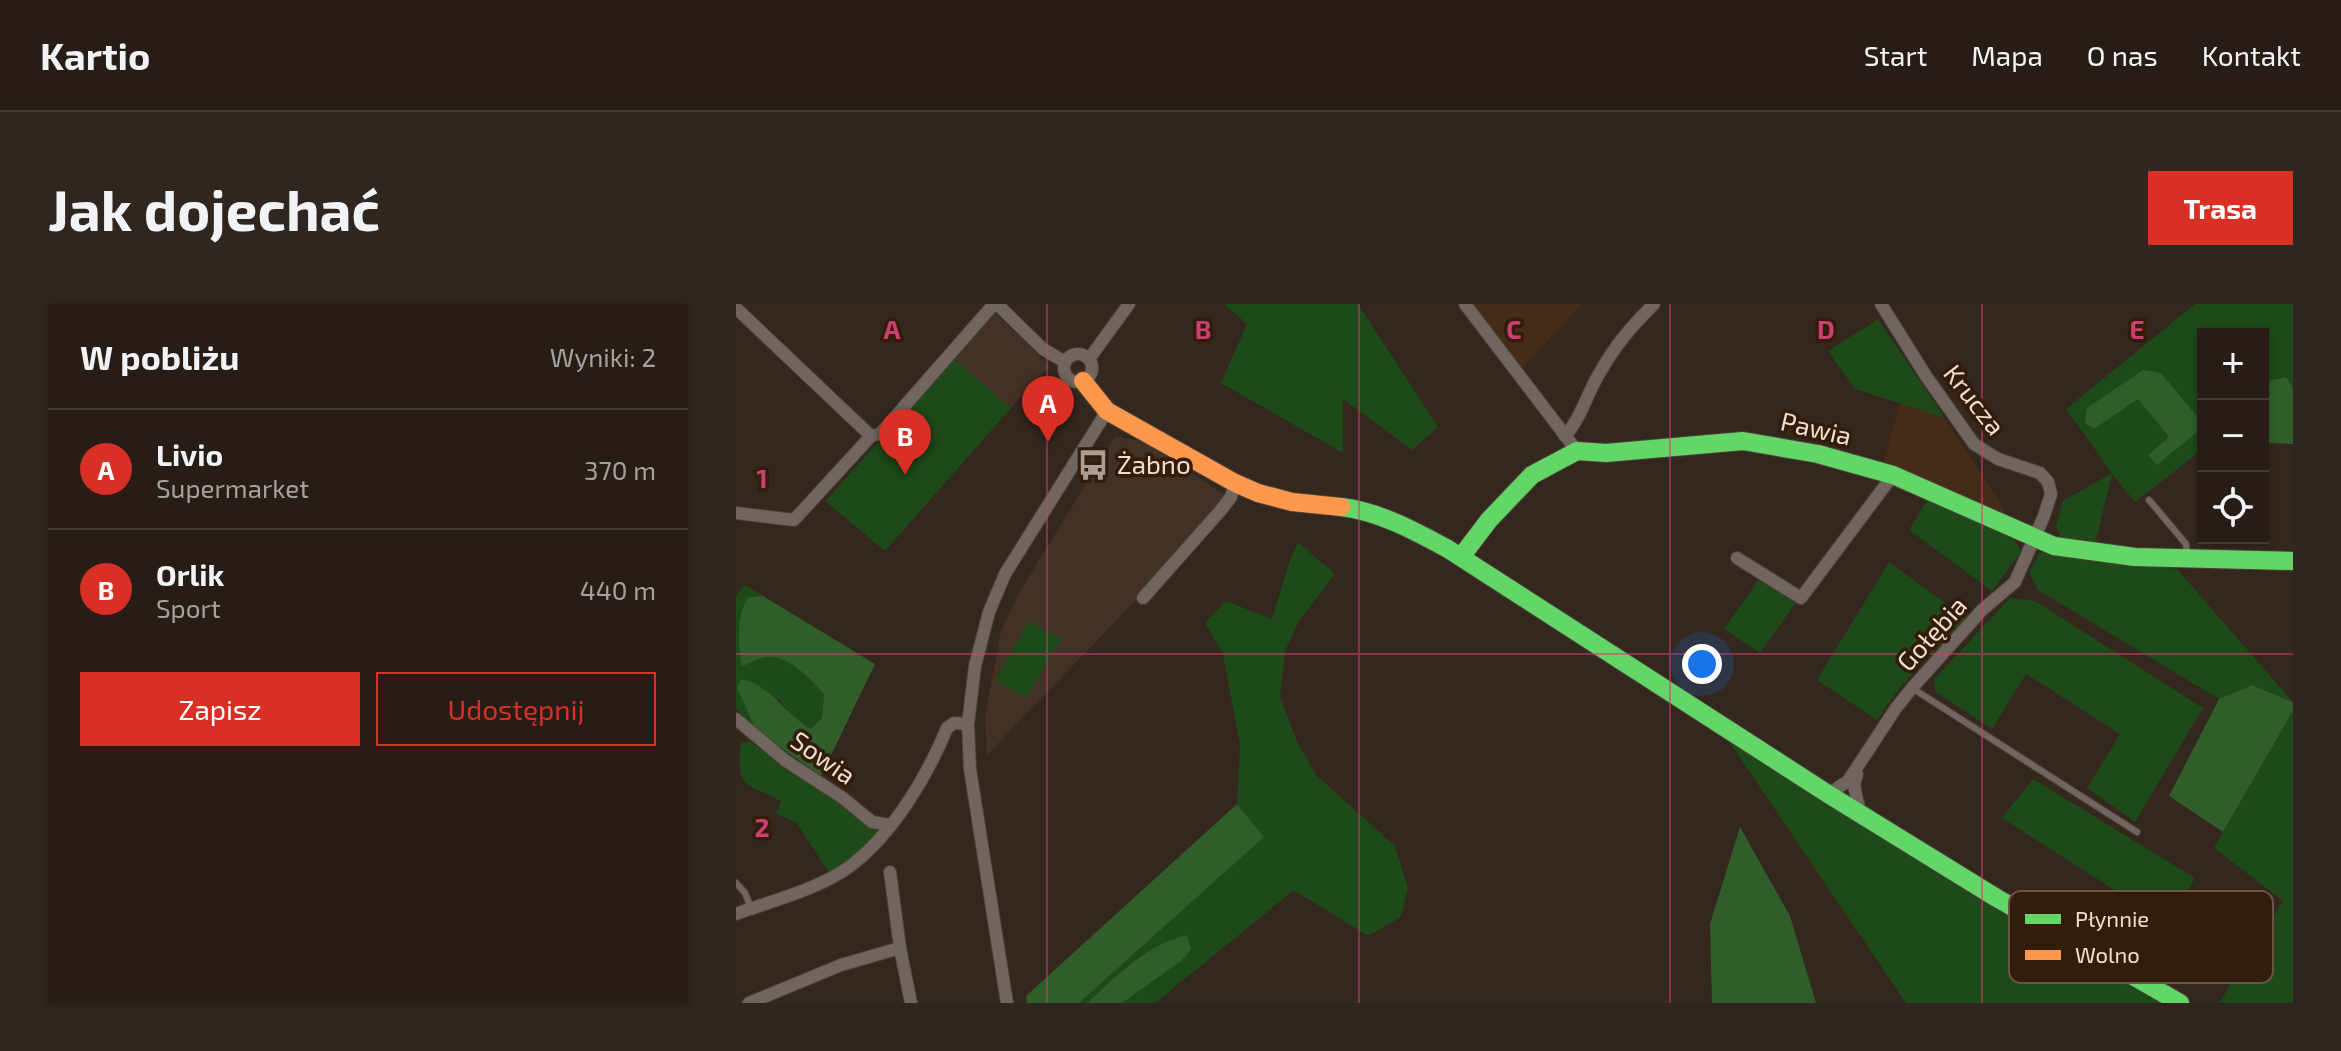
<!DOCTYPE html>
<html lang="pl">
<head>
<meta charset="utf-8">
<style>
  body { margin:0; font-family:"Exo 2",sans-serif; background:#2f261f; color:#f1f3f6 }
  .controls { position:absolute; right:24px; top:24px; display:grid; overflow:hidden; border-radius:0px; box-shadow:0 2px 6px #0004 }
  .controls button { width:72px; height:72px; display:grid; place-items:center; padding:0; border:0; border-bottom:2px solid #433b35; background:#271d16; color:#f1f3f6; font:40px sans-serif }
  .you { position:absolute; left:966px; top:360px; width:28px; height:28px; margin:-20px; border:6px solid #fff; border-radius:50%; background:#1a73e8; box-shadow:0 0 0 12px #1a73e833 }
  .badge { display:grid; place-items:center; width:52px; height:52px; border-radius:50%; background:#d93025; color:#fff; font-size:26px; font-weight:700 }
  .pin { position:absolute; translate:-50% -66px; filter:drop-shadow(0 2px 4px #0008) }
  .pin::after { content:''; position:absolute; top:42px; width:28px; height:24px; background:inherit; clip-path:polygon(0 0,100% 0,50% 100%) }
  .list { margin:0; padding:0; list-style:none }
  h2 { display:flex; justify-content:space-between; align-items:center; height:104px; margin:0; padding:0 32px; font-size:34px }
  h2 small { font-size:26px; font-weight:400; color:#a4a2a1 }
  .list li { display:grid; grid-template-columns:52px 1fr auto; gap:24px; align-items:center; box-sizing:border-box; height:120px; padding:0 32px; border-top:2px solid #433b35 }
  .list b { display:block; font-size:30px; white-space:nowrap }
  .list p { margin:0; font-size:26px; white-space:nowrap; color:#a4a2a1 }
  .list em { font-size:26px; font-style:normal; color:#a4a2a1 }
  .actions { display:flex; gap:16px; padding:24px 32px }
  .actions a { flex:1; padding:18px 0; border:2px solid #d93025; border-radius:0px; text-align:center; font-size:28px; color:#d93025 }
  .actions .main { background:#d93025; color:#fff }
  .icon { flex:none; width:44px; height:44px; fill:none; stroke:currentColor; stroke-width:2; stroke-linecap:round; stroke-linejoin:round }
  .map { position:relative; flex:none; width:1557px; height:699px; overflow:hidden; border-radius:0px }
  header { display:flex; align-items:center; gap:48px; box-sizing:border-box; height:112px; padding:0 40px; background:#271d16; border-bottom:2px solid #433b35 }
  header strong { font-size:38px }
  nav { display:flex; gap:44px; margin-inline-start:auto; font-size:28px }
  .intro { display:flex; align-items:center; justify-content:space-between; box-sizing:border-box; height:192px; padding:0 48px }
  h1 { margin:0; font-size:56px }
  .button { padding:20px 36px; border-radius:0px; background:#d93025; color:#fff; font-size:28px; font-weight:700 }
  main { display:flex; gap:48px; padding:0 48px }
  aside { flex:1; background:#271d16; border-radius:0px; box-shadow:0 2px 6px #0004 }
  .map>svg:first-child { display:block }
  .built { fill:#462b16 }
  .education { fill:#423226 }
  .green { fill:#1e4919; fill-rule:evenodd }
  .forest { fill:#305d29 }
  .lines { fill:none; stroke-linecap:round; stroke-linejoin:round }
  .lane-casing { stroke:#4d423a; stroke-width:8 }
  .street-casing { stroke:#4d423a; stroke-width:14 }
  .fast-casing { stroke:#4d423a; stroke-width:20 }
  .slow-casing { stroke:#4d423a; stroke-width:20 }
  .lane { stroke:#70665f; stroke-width:6 }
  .street { stroke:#70665f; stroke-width:12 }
  .fast { stroke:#63d668; stroke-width:18 }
  .slow { stroke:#ff974d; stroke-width:18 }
  .grid { fill:none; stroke:#cb3f73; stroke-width:2; stroke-opacity:0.55 }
  .labels { text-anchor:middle; stroke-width:7; stroke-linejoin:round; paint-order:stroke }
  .street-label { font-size:26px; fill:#edddd2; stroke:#331c0a }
  .poi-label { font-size:26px; fill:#edddd2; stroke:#331c0a; text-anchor:start }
  .key { fill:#331c0a; stroke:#6b5646; stroke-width:2 }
  .key-label { font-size:22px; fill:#edddd2 }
  .grid-label { font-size:26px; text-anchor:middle; font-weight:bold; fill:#cb3f73; stroke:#331c0a; stroke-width:7; stroke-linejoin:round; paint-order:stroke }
</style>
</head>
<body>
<header>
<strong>Kartio</strong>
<nav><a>Start</a><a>Mapa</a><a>O nas</a><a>Kontakt</a></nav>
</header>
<div class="intro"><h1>Jak dojechać</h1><a class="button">Trasa</a></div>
<main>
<aside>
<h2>W pobliżu<small>Wyniki: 2</small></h2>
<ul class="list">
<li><span class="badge">A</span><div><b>Livio</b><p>Supermarket</p></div><em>370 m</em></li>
<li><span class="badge">B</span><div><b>Orlik</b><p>Sport</p></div><em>440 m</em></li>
</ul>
<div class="actions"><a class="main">Zapisz</a><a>Udostępnij</a></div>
</aside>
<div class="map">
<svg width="1557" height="699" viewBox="0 0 1557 699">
  <rect width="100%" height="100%" fill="#34271e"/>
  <g class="built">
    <path d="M 737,0 L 846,0 L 785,65 Z"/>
    <path d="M 1164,99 L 1209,114 L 1276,218 L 1147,160 Z"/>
  </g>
  <g class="education">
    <path d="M 259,9 L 313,62 L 275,104 L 218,55 Z"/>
    <path d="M 379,132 L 408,138 L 491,192 L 403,293 L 251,451 L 249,413 L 265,327 L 283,289 Z"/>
  </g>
  <g class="green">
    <path d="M 488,0 L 622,0 L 702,123 L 676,146 L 607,95 L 607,149 L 485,79 L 511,20 Z"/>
    <path d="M 1459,0 L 1557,0 L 1557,84 L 1550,74 L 1527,78 L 1527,30 L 1467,30 L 1467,145 L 1399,198 L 1376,170 L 1359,241 L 1325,234 L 1320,222 L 1327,197 L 1376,169 L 1330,105 ZM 1425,69 L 1462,127 L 1433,133 L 1402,94 Z"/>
    <path d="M 1142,15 L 1209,114 L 1119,85 L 1092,47 Z"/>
    <path d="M 218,55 L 275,104 L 149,247 L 89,197 Z"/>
    <path d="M 1193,193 L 1277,233 L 1285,248 L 1256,287 L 1173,226 Z"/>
    <path d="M 562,238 L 599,270 L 563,317 L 549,347 L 544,392 L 562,440 L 581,472 L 659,542 L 672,584 L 665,613 L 632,632 L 558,586 L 419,699 L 343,699 L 527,533 L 501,500 L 504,441 L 487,350 L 469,319 L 490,297 L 536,315 L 554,256 Z"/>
    <path d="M 1304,248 L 1441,265 L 1557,398 L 1516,381 L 1483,395 L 1302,286 L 1293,268 Z"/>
    <path d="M 1153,258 L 1230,314 L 1165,382 L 1141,416 L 1081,376 Z"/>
    <path d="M 1024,274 L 1059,300 L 1024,349 L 988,325 Z"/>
    <path d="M 9,281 L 27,292 L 13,293 L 7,362 C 14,360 23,354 31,353 C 55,351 74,375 88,390 L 86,414 L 75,425 L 60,417 L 42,394 L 20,426 L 0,405 L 0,292 Z"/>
    <path d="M 1274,294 L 1299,297 L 1467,404 L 1399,518 L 1351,484 L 1384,430 L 1290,370 L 1256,425 L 1200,388 L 1198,375 Z"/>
    <path d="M 293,317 L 325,334 L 291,394 L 259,377 Z"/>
    <path d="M 1557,407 L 1557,699 L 1483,699 L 1547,597 L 1478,544 Z"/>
    <path d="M 992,436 L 1021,456 L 1428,699 L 1170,699 Z"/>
    <path d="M 14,438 L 116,507 L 141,528 L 118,553 L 93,569 L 60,518 L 40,510 L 45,497 C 7,478 0,485 5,439 Z"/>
    <path d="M 1297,475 L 1459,574 L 1432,620 L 1266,514 Z"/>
  </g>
  <g class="forest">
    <path d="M 1407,66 L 1425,69 L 1463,115 L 1462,127 L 1421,161 L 1412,151 L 1433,133 L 1402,95 L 1358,125 L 1349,119 L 1351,104 Z"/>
    <path d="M 1550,73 L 1557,84 L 1557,140 L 1530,139 L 1527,142 L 1527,78 Z"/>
    <path d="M 27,292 L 139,360 L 85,472 L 20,426 L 1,384 L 5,375 C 36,381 49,411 75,425 L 86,414 L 88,390 C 74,375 54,351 30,353 C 23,354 14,360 6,362 C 2,344 0,307 13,293 Z"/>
    <path d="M 1516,381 L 1557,398 L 1557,407 L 1487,528 L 1433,492 L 1483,395 Z"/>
    <path d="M 501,500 L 528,533 L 343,699 L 291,699 L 290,692 Z"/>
    <path d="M 1004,523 L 1054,612 L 1080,699 L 976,699 L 974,620 Z"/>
    <path d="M 451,631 L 455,645 L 446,656 L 386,699 L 351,699 C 381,672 411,640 451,631 Z"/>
  </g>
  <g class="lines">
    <defs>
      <g id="lane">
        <path d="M 1413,196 L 1450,240 L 1451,252"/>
        <path d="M 1176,384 L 1401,528"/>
        <path d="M 0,579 L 9,589 L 15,604"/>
      </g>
      <g id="street">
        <path d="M 261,0 L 307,45 L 329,58"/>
        <path d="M 729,0 L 841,147"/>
        <path d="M 0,4 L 135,132"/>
        <circle cx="342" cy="64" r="14"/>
        <path d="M 353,55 L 393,0"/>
        <path d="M 829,132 C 845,114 851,90 863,70 C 880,40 894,24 918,0"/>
        <path d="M 0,209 L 58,216 L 135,132 L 144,130 L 258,0"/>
        <path d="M 1001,254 L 1065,294 L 1157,171"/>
        <path d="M 407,294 L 485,206 L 495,193 L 499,179"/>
        <path d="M 0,415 L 50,457 L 107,494 L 136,518 L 153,521"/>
        <path d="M 1121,470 L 1118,481 L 1124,509"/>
        <path d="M 1092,490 L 1112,477 L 1160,404 L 1176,384 L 1246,306 L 1279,278 L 1308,212 L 1315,190 L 1312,178 L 1304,169 L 1262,155 L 1238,140 L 1190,72 L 1145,0"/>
        <path d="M 154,568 L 164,644 L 175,699"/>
        <path d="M 0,610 C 35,597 83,585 113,563 C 157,530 191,473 211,424 L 218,419 L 232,420"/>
        <path d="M 13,699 L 105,661 L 164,644"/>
        <path d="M 271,699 L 234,465 L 232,420 L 239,362 L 253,308 L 269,270 L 371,107"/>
      </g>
      <g id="fast">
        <path d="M 605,203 C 642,207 679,227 712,245 L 1092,490 L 1259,593 L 1444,699"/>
        <path d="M 725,253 L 753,216 L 796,171 L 841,147 L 870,149 L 1007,137 L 1082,150 L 1157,171 L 1318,242 L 1399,253 L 1557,257"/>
      </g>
      <path id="slow" d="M 347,77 L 371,107 L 499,179 L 522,189 L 556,198 L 605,203"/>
    </defs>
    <use href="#lane" class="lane-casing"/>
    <use href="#street" class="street-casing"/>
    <use href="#fast" class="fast-casing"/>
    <use href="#slow" class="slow-casing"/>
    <use href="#lane" class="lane"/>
    <use href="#street" class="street"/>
    <use href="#fast" class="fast"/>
    <use href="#slow" class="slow"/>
  </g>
  <path class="grid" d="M 311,0 L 311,699M 623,0 L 623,699M 934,0 L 934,699M 1246,0 L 1246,699M 0,350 L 1557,350"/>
  <defs>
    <symbol id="bus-bare" viewBox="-9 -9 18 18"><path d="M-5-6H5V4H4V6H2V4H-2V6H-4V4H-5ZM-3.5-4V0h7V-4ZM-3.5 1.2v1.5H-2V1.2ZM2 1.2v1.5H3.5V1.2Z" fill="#ac9d93" stroke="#331c0a" stroke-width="2.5" paint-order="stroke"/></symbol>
  </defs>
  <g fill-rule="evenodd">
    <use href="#bus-bare" x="335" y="139" width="44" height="44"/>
  </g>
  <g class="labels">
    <g class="street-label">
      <text transform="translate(1238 96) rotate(52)" y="9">Krucza</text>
      <text transform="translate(1080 125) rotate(13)" y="9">Pawia</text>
      <text transform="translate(1196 330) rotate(-48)" y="9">Gołębia</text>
      <text transform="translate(87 454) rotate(35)" y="9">Sowia</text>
    </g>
    <g class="poi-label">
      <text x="381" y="170">Żabno</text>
    </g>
  </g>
  <rect x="1273" y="587" width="264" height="92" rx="12" class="key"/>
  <rect x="1289" y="610" width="36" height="10" fill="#63d668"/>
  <rect x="1289" y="646" width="36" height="10" fill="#ff974d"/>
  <g class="key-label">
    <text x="1339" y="623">Płynnie</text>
    <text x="1339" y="659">Wolno</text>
  </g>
  <g class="grid-label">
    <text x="156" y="35">A</text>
    <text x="467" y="35">B</text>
    <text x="778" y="35">C</text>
    <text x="1090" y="35">D</text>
    <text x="1401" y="35">E</text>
    <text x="26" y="184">1</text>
    <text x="26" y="533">2</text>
  </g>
</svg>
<div class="controls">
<button>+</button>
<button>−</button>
<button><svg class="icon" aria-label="locate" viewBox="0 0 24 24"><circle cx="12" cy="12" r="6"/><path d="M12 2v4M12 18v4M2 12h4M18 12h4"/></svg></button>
</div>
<div class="you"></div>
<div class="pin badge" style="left:312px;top:138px">A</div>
<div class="pin badge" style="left:169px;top:171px">B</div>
</div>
</main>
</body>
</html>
